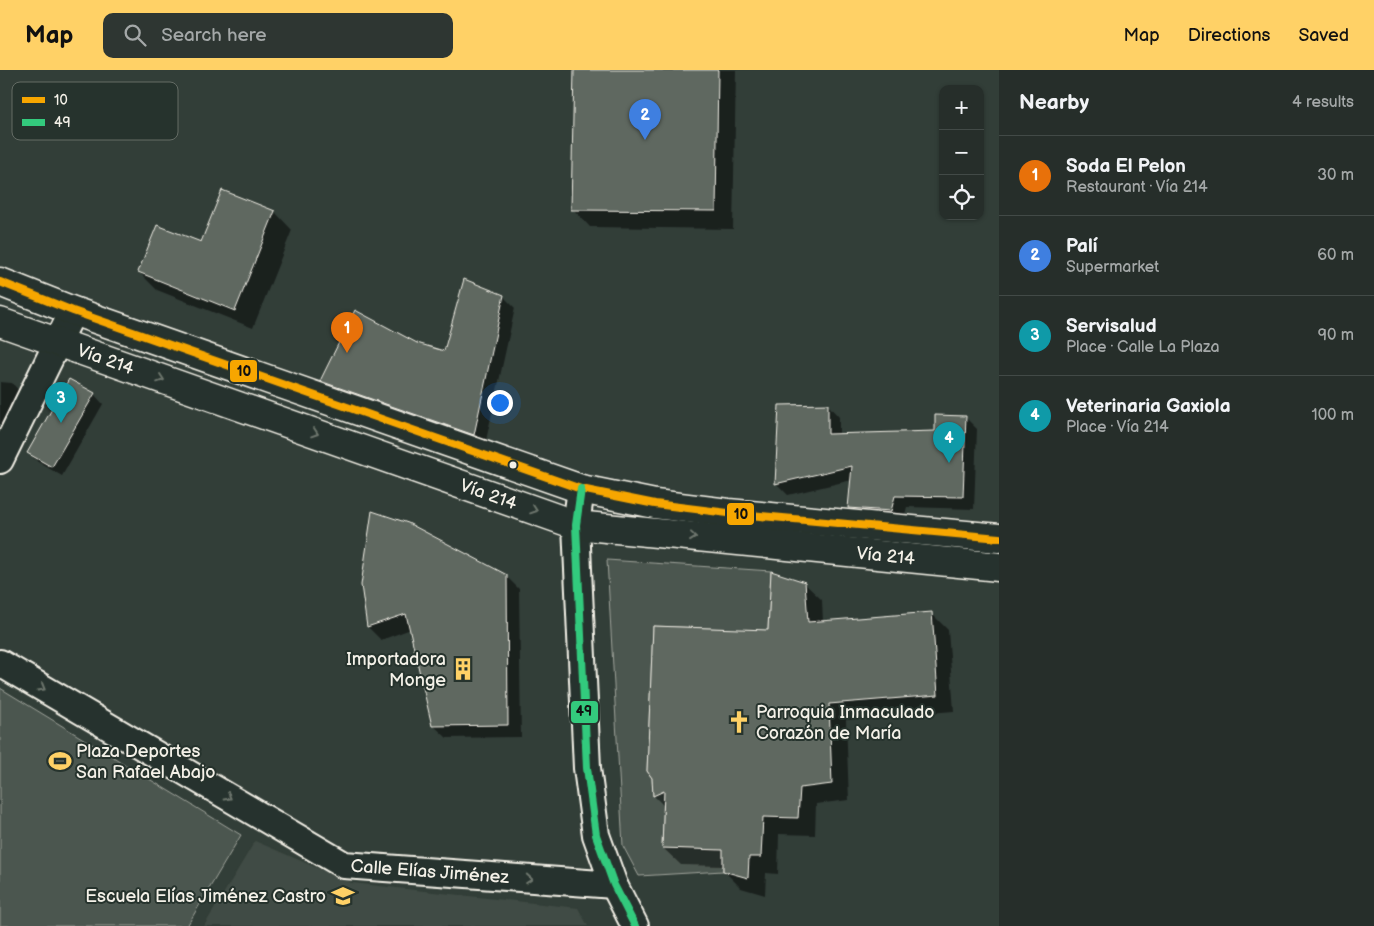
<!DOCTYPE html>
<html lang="en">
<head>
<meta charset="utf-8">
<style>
  body { margin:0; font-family:"Balsamiq Sans",sans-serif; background:#2e3632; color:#f1f3f6 }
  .controls { position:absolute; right:15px; top:15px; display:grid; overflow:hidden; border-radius:10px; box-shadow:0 1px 4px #0004 }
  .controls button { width:45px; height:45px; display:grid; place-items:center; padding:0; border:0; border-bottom:1px solid #424a47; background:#262e2a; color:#f1f3f6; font:25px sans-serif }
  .you { position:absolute; left:499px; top:332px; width:18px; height:18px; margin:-12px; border:4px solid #fff; border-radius:50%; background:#1a73e8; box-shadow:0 0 0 8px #1a73e833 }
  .badge { display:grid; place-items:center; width:32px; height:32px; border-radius:50%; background:#ffd166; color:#fff; font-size:16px; font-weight:700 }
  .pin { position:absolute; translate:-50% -41px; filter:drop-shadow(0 1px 2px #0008) }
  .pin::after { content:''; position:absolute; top:26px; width:18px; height:15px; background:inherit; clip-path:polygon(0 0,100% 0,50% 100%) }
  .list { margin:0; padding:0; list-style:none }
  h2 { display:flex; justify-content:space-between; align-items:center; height:65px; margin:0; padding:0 20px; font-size:21px }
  h2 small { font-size:16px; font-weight:400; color:#a4a8a8 }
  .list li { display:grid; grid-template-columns:32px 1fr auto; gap:15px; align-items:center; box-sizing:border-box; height:80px; padding:0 20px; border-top:1px solid #424a47 }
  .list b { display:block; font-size:19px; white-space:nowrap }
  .list p { margin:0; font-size:16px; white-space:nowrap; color:#a4a8a8 }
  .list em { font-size:16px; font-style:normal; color:#a4a8a8 }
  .icon { flex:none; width:28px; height:28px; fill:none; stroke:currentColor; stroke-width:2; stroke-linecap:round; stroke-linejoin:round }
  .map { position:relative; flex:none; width:999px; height:856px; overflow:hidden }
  header { display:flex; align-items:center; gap:30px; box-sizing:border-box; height:70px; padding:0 25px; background:#ffd166; color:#111 }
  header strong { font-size:24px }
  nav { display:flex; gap:28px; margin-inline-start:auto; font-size:18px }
  .search { width:350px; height:45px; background:#2e3632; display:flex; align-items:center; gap:12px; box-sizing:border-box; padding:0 18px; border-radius:10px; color:#a4a8a8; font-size:19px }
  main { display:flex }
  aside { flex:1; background:#262e2a }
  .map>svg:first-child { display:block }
  .built { fill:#404b44 }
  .green { fill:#4c564f; stroke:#a0a49c }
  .shadow { fill:#0007 }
  .building { fill:#5f6861; stroke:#f4f1e8 }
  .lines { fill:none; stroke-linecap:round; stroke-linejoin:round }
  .minor-casing { stroke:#f4f1e8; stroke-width:30 }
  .secondary-casing { stroke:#f4f1e8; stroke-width:31 }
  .minor { stroke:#26332d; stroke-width:26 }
  .secondary { stroke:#26332d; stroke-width:28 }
  .bus-1-casing { stroke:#26332d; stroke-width:11 }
  .bus-2-casing { stroke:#26332d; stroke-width:11 }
  .bus-1 { stroke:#f7a600; stroke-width:8 }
  .bus-2 { stroke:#33ca7d; stroke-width:8 }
  .oneway { stroke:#6e766e }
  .bus-dot { fill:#f4f1e8; stroke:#26332d; stroke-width:2 }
  .labels { text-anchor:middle; stroke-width:4; stroke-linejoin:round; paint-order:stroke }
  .street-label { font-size:18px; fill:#f4f1e8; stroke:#26332d }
  .poi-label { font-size:18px; fill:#f4f1e8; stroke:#26332d; text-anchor:end }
  .key { fill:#26332d; stroke:#646c65; stroke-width:1 }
  .key-label { font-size:14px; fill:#f4f1e8 }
  .line-badge { stroke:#26332d; stroke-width:2 }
  .pale-badge-label { font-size:14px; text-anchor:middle; font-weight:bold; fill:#111 }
</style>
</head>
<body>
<header>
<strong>Map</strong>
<div class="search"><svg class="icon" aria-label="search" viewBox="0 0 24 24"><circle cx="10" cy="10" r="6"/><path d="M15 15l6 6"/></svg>Search here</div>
<nav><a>Map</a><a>Directions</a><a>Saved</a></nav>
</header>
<main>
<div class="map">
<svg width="999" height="856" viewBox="0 0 999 856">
  <rect width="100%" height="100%" fill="#323e38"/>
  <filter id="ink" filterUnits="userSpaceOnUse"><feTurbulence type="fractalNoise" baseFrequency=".02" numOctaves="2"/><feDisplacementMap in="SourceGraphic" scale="10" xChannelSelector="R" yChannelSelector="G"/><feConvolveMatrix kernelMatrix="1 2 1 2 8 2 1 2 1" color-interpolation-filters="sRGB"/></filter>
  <g filter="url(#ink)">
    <path class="built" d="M 255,771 L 352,813 L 578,838 L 588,856 L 204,856 Z"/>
    <g class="green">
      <path d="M 607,490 L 771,501 L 766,596 L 730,559 L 653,556 L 647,701 L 652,708 L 653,726 L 664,721 L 662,778 L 723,780 L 723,801 L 639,806 L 623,776 Z"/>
      <path d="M 0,618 L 241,765 L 187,856 L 0,856 Z"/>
    </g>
    <g class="shadow">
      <path d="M 575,0 L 736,0 L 733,159 L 590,157 L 573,139 Z"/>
      <path d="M 223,121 L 275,142 L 292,160 L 253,258 L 157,220 L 139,202 L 202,174 Z"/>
      <path d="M 503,226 L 515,238 L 485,375 L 333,322 L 322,311 L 417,275 L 445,283 Z"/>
      <path d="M 0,312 L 12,313 L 25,327 L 0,375 Z"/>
      <path d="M 94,324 L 103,334 L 62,406 L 38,392 L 28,383 Z"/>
      <path d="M 828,335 L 839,347 L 839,365 L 936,362 L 966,348 L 977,359 L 974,439 L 907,437 L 903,452 L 861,450 L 850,438 L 852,410 L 788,425 L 777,414 L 780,337 Z"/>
      <path d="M 506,506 L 519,519 L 521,667 L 447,668 L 433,655 L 411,559 L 381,570 L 368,557 Z"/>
      <path d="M 804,513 L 822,530 L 823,552 L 931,543 L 948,560 L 954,641 L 846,650 L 849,730 L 816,734 L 815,765 L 779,764 L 778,804 L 766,803 L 765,825 L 741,818 L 724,801 L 724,796 L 681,795 L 663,778 L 665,737 L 654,726 L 653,708 L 769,561 Z"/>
    </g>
    <g class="building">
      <path d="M 574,0 L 718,0 L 716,141 L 571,140 Z"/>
      <path d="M 222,120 L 275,141 L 235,241 L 138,202 L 157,155 L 201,172 Z"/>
      <path d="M 464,209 L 504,225 L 474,365 L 320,311 L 355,240 L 417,273 L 444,281 Z"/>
      <path d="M 69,309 L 95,323 L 52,397 L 27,383 Z"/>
      <path d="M 828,334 L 828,364 L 935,361 L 935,345 L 966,346 L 963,427 L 895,426 L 891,441 L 848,438 L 852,396 L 775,414 L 779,335 Z"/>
      <path d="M 372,441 L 408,453 L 507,505 L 508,655 L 432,656 L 406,544 L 367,557 L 361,515 Z"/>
      <path d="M 771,501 L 805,512 L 808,552 L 932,542 L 938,625 L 829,634 L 832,714 L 800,718 L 798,748 L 763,747 L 761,787 L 749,787 L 748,808 L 723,801 L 723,780 L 662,778 L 664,721 L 653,726 L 652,708 L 647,701 L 653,556 L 768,560 Z"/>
    </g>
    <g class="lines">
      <defs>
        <g id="minor">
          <path d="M 0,390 L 73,241"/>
          <path d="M 581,419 L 576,455 L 587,698 L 596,765 L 614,815 L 635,856"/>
          <path id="s1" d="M 0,593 L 344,795 L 614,815"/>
        </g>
        <g id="secondary">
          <path d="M 0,212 L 73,241 L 581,419 L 655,434 L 728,443 L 999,468"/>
          <path id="s2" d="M 0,252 L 576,455 L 999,497"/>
        </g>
      </defs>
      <use href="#minor" class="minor-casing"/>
      <use href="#secondary" class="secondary-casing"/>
      <use href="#minor" class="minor"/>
      <use href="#secondary" class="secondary"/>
      <defs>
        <path id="bus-1" d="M 0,212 L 73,241 L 581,419 L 655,434 L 728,443 L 999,468"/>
        <path id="bus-2" d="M 581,419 L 576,455 L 587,698 L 596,765 L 614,815 L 635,856"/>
      </defs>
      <use href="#bus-1" class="bus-1-casing"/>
      <use href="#bus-2" class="bus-2-casing"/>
      <use href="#bus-1" class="bus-1"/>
      <use href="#bus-2" class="bus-2"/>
    </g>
    <defs><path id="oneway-chevron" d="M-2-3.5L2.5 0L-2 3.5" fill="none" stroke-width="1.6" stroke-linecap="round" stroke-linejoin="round" transform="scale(1.25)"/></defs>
    <g class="oneway">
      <use href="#oneway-chevron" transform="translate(161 309) rotate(19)"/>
      <use href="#oneway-chevron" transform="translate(315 363) rotate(19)"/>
      <use href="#oneway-chevron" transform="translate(534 440) rotate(19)"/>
      <use href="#oneway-chevron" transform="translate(693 467) rotate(6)"/>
      <use href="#oneway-chevron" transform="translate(42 618) rotate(30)"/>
      <use href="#oneway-chevron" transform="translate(228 727) rotate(30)"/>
      <use href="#oneway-chevron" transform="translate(529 809) rotate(4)"/>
    </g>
  </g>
  <defs>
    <symbol id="building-bare" viewBox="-9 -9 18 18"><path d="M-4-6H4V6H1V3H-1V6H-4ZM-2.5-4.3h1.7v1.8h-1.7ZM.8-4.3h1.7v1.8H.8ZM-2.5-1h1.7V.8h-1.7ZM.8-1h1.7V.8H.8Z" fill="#ffd166" stroke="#26332d" stroke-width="2.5" paint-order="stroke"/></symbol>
    <symbol id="church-bare" viewBox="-9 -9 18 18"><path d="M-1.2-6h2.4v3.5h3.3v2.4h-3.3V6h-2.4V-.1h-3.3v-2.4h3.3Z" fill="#ffd166" stroke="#26332d" stroke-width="2.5" paint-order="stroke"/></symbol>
    <symbol id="stadium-bare" viewBox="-9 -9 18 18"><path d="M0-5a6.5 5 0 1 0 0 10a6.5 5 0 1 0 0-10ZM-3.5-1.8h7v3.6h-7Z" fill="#ffd166" stroke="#26332d" stroke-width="2.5" paint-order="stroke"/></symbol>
    <symbol id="school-bare" viewBox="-9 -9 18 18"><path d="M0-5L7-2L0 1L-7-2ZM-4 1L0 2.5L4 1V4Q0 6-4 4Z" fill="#ffd166" stroke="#26332d" stroke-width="2.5" paint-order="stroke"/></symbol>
  </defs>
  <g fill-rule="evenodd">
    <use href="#building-bare" x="447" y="583" width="32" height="32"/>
    <use href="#church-bare" x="723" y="636" width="32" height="32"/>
    <use href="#stadium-bare" x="44" y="675" width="32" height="32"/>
    <use href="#school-bare" x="327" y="810" width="32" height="32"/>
  </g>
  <circle class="bus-dot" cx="513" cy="395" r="4.5"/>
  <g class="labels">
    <g class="street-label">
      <text dy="6" stroke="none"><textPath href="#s2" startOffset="112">Vía 214</textPath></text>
      <text dy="6" stroke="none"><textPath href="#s2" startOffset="518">Vía 214</textPath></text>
      <text dy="6" stroke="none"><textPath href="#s2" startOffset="922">Vía 214</textPath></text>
      <text dy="6" stroke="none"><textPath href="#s1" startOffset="485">Calle Elías Jiménez</textPath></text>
    </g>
    <g class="poi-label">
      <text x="446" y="595">Importadora<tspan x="446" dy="21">Monge</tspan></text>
      <text x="756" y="648" text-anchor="start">Parroquia Inmaculado<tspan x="756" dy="21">Corazón de María</tspan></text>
      <text x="76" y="687" text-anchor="start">Plaza Deportes<tspan x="76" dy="21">San Rafael Abajo</tspan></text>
      <text x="326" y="832">Escuela Elías Jiménez Castro</text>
    </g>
  </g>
  <rect x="12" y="12" width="166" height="58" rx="8" class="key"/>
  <rect x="22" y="27" width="23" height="6" fill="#f7a600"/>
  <rect x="22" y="49" width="23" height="7" fill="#33ca7d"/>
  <g class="key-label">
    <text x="54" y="35">10</text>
    <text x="54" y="57">49</text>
  </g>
  <g class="line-badge">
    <rect x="229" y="289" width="29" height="24" rx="5" fill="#f7a600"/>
    <rect x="726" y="432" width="29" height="24" rx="5" fill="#f7a600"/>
    <rect x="570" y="630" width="29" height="24" rx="5" fill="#33ca7d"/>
  </g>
  <g class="pale-badge-label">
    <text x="244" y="306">10</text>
    <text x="741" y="449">10</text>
    <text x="584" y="646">49</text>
  </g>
</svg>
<div class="controls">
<button>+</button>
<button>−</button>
<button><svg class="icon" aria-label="locate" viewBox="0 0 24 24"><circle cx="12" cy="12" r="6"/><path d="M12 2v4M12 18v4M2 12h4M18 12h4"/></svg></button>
</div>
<div class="you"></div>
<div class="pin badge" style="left:347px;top:283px;background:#e8710a">1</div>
<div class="pin badge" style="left:645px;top:70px;background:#3f7fe0">2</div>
<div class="pin badge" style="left:61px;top:353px;background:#0f9aa8">3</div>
<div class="pin badge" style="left:949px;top:393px;background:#0f9aa8">4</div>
</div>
<aside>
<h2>Nearby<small>4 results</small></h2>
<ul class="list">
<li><span class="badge" style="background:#e8710a">1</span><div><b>Soda El Pelon</b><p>Restaurant · Vía 214</p></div><em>30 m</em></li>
<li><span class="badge" style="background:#3f7fe0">2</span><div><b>Palí</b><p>Supermarket</p></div><em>60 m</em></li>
<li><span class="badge" style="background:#0f9aa8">3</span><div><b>Servisalud</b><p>Place · Calle La Plaza</p></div><em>90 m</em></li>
<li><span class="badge" style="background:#0f9aa8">4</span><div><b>Veterinaria Gaxiola</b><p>Place · Vía 214</p></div><em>100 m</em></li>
</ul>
</aside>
</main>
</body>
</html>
